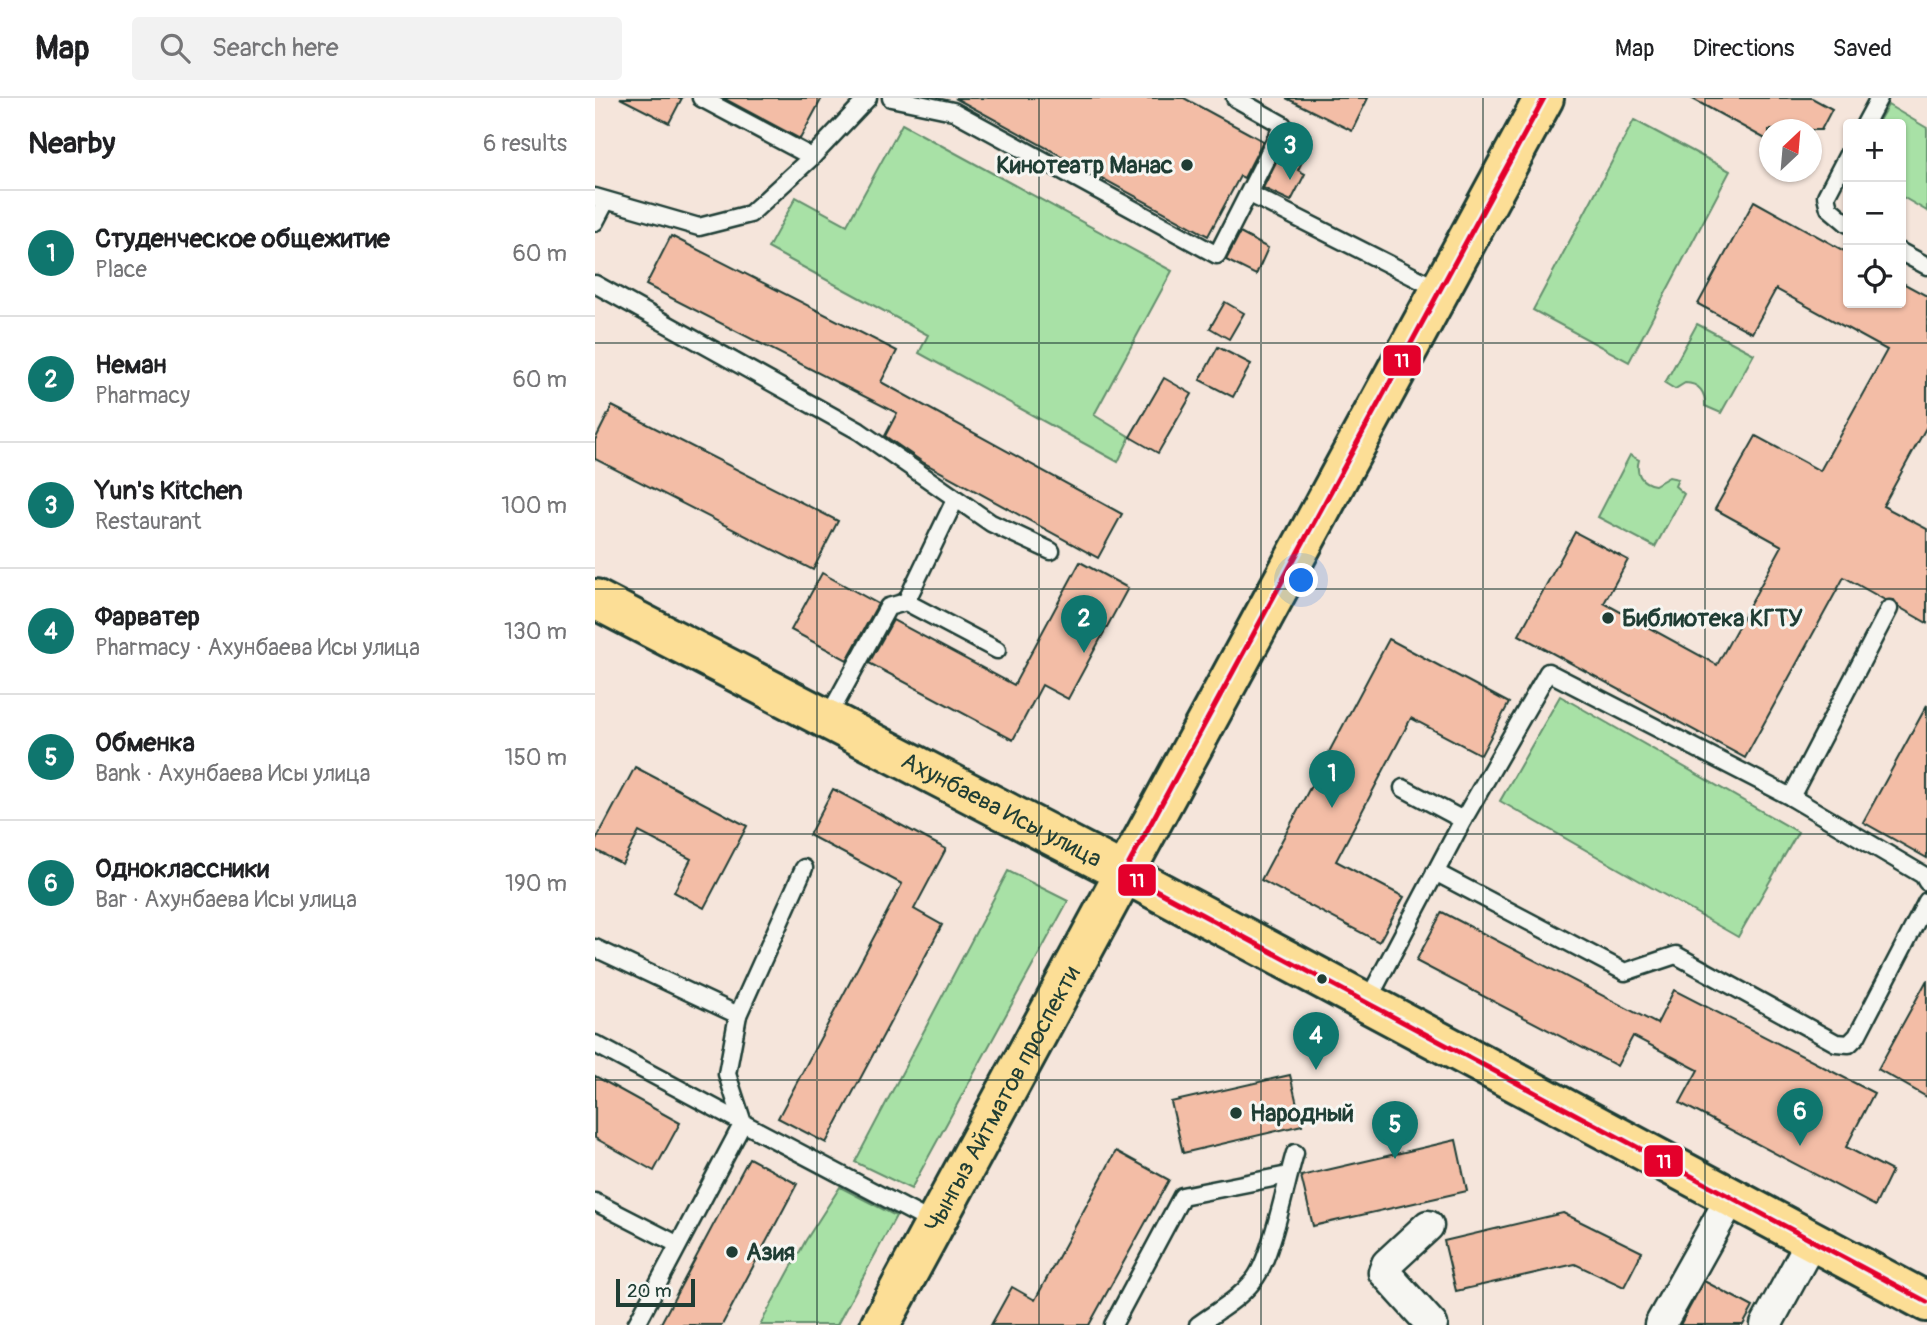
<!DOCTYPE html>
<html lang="en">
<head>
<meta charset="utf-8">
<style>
  body { margin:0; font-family:Pangolin,sans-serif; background:#f2f2f2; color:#202124 }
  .controls { position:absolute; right:21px; top:21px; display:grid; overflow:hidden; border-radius:7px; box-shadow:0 2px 5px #0004 }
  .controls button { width:63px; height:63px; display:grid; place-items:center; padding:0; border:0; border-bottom:2px solid #e0e0e0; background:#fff; color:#202124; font:35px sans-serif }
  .compass { position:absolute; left:1164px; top:21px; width:63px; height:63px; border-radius:50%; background:#fff; box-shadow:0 2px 5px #0004; rotate:26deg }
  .scale { position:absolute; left:21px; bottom:18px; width:79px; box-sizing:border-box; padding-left:7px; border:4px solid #1f3d34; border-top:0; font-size:19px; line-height:24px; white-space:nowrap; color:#1f3d34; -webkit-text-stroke:5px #f6f6f2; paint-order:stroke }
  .you { position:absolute; left:707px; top:483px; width:24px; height:24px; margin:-18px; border:5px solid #fff; border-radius:50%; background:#1a73e8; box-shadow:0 0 0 10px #1a73e833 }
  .badge { display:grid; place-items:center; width:46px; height:46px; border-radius:50%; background:#0f766e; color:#fff; font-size:23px; font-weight:700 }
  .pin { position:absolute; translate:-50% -58px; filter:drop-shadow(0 2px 4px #0008) }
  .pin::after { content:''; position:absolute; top:37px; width:24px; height:21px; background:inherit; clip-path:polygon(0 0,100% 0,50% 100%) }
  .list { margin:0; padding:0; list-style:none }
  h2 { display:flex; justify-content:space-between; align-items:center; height:91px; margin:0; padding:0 28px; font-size:30px }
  h2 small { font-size:23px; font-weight:400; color:#757577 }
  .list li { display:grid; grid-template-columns:46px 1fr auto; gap:21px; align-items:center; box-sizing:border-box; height:126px; padding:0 28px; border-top:2px solid #e0e0e0 }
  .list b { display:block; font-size:26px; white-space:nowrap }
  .list p { margin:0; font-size:23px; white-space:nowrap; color:#757577 }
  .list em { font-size:23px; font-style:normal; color:#757577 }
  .icon { flex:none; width:38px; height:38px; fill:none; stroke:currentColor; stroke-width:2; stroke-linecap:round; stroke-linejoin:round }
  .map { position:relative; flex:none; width:1332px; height:1227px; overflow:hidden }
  header { display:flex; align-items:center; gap:42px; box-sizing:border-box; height:98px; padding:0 35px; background:#fff; border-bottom:2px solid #e0e0e0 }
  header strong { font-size:33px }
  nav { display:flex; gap:38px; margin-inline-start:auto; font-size:24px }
  .search { width:490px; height:63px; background:#f2f2f2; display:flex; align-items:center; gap:18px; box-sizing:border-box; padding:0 24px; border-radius:7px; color:#757577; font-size:26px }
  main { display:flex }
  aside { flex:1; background:#fff }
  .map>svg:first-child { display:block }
  .green { fill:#a8e1a6; stroke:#648f6d; stroke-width:2 }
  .building { fill:#f3bda6; stroke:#1f3d34; stroke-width:2 }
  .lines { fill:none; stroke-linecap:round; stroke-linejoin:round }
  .lane-casing { stroke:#1f3d34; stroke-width:21 }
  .street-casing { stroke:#1f3d34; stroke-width:35 }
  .primary-casing { stroke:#1f3d34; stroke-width:44 }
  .lane { stroke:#f6f6f2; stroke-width:16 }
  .street { stroke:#f6f6f2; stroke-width:30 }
  .primary { stroke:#fcde96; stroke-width:38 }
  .bus-1-casing { stroke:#f6f6f2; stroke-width:10 }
  .bus-1 { stroke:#e4002b; stroke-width:5 }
  .grid { fill:none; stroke:#1f3d34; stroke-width:2; stroke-opacity:0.55 }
  .poi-dot { fill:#1f3d34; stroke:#f6f6f2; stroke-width:2.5 }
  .labels { text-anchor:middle; stroke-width:6; stroke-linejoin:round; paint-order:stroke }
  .poi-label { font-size:24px; font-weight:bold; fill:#1f3d34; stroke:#f6f6f2; text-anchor:start }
  .street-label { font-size:24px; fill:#1f3d34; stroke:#f6f6f2 }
  .line-badge { stroke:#f6f6f2; stroke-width:2.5 }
  .badge-label { font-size:19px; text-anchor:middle; font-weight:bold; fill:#fff }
</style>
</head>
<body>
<header>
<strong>Map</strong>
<div class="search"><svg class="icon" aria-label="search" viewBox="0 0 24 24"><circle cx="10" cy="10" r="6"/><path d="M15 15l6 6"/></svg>Search here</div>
<nav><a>Map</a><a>Directions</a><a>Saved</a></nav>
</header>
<main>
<aside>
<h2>Nearby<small>6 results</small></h2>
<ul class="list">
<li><span class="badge">1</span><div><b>Студенческое общежитие</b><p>Place</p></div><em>60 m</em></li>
<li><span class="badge">2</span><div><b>Неман</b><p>Pharmacy</p></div><em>60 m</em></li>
<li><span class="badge">3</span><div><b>Yun's Kitchen</b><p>Restaurant</p></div><em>100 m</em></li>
<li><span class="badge">4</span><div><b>Фарватер</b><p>Pharmacy · Ахунбаева Исы улица</p></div><em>130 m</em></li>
<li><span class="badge">5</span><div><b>Обменка</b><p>Bank · Ахунбаева Исы улица</p></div><em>150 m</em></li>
<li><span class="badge">6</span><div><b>Одноклассники</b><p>Bar · Ахунбаева Исы улица</p></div><em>190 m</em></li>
</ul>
</aside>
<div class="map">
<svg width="1332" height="1227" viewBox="0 0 1332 1227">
  <rect width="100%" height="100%" fill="#f5e5db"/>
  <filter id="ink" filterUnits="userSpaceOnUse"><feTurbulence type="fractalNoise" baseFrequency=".0143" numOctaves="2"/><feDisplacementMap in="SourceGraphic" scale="14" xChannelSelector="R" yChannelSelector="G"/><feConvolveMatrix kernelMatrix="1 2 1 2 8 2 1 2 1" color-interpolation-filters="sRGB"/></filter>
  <g filter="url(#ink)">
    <g class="green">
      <path d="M 1293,7 L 1332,30 L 1332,113 L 1306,98 L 1306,26 L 1282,26 Z"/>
      <path d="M 1039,22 L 1135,73 L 1034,264 L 938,212 Z"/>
      <path d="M 307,26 L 577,173 L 499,317 L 535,339 L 523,364 L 324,255 L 333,237 L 173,150 L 201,99 L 252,127 Z"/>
      <path d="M 1102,226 L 1159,256 L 1126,315 L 1110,308 C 1111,295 1104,285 1090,285 L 1080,291 L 1070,285 Z"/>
      <path d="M 1035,357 L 1044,362 C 1040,375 1046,385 1060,387 L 1074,379 L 1083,381 L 1080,388 L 1089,396 L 1060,449 L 1003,419 Z"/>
      <path d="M 965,598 L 1203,734 L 1143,839 L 905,703 Z"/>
      <path d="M 413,773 L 473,803 L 316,1091 L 260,1064 Z"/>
      <path d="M 245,1089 L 301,1118 L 242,1227 L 165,1227 L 211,1142 Z"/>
    </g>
    <g class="building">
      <path d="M 25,0 L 87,0 L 74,25 Z"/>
      <path d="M 128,0 L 227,0 L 205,41 Z"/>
      <path d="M 360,0 L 589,0 L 668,43 L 649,80 L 645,78 L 613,138 Z"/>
      <path d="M 691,0 L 773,0 L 757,33 Z"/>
      <path d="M 1096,0 L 1217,0 L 1237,11 L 1226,32 L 1174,32 L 1174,43 Z"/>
      <path d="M 689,48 L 710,58 L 703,72 L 710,76 L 696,103 L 668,90 Z"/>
      <path d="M 1159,103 L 1253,155 L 1253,205 L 1306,205 L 1306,184 L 1332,198 L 1332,328 L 1288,408 L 1332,431 L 1332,525 L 1304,509 L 1299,502 L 1290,502 L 1249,479 L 1150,660 L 924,537 L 980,434 L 1033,462 L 1009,505 L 1122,567 L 1187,448 L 1120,411 L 1161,338 L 1225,373 L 1292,252 L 1181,191 L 1157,235 L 1103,206 Z"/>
      <path d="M 645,135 L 673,150 L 661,177 L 631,162 Z"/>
      <path d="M 76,138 L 302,253 L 286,284 L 527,416 L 503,460 L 329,365 L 290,338 L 302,315 L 51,187 Z"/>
      <path d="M 630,204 L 649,215 L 634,241 L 615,230 Z"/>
      <path d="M 623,249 L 656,266 L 638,299 L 605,282 Z"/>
      <path d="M 569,280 L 597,296 L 563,355 L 535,339 Z"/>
      <path d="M 17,308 L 243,423 L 218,472 L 0,361 L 0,342 Z"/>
      <path d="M 485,464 L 533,490 L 473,601 L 447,587 L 418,642 L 274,565 L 298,522 L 419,587 Z"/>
      <path d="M 227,475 L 283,506 L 252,562 L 196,532 Z"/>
      <path d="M 794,541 L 914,605 L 886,657 L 816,620 L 741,763 L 809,799 L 784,844 L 666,782 Z"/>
      <path d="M 1332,607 L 1332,760 L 1268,724 Z"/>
      <path d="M 40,669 L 152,728 L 109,810 L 79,794 L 96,761 L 44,734 L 27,766 L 0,752 L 0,744 Z"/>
      <path d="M 238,691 L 351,751 L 319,811 L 347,827 L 231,1045 L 183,1020 L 307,786 L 214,737 Z"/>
      <path d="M 847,814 L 1062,926 L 1079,892 L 1279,995 L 1251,1049 L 1297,1073 L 1280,1108 L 1085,1005 L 1103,972 L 1038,938 L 1022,968 L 821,863 Z"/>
      <path d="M 1332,882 L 1332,999 L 1283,971 Z"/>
      <path d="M 695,977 L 707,1027 L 588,1055 L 576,1004 Z"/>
      <path d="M 0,978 L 85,1025 L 59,1073 L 0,1040 Z"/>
      <path d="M 861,1042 L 872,1093 L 718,1128 L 706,1078 Z"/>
      <path d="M 521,1053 L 574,1082 L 494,1227 L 396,1227 L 417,1189 L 440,1202 Z"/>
      <path d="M 154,1060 L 202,1086 L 127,1227 L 65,1227 Z"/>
      <path d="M 968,1115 L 1047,1154 L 1029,1189 L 980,1166 L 861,1193 L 849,1143 Z"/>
      <path d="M 1109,1183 L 1158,1209 L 1148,1227 L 1085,1227 Z"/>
    </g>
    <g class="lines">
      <defs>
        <g id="lane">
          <path d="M 106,0 L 217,59 L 273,0"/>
          <path d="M 296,0 L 358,13 L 622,157 L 688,27 L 640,0"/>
          <path d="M 1270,26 L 1284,0"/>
          <path d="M 1253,56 L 1231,98 L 1234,110 L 1253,126"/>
          <path d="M 655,96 L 845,192"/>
          <path d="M 0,99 L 104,129 L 155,116 L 217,59"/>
          <path d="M 0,124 L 11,103"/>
          <path d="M 1306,154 L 1332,168"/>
          <path d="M 0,186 L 264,333 L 396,425 L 456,453"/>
          <path d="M 311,504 L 360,402"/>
          <path d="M 232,621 L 293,509 L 311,504 L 402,552"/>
          <path d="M 1196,699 L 1328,777 L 1332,784"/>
          <path d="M 868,722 L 953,574 L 1196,699 L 1294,511"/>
          <path d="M 209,770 L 143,917 L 132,976 L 148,1025 L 340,1126"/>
          <path d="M 840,774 L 1030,874 L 1081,857 L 1241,945 L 1254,946 L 1262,938 L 1332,803"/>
          <path d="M 0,850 L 143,917"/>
          <path d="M 771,906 L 868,722 L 808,690"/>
          <path d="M 0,946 L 148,1025 L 41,1227"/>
          <path d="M 0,1104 L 82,1146"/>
          <path d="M 518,1227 L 587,1098 L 693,1077"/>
          <path d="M 603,1227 C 622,1213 643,1202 658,1183 C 676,1163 691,1084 700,1055"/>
        </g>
        <g id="street">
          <path d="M 833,1128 L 792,1166 L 789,1174 L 837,1227"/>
          <path d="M 1065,1227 L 1136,1100"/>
          <path d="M 1171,1227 L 1217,1142"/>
        </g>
        <g id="primary">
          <path id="s1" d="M 0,501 L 529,775 L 1332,1204"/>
          <path id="s2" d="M 285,1227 L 949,0"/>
        </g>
      </defs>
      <use href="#lane" class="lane-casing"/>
      <use href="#street" class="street-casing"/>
      <use href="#primary" class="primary-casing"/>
      <use href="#lane" class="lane"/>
      <use href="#street" class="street"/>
      <use href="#primary" class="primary"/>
      <defs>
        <path id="bus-1" d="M 949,0 L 529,775 L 1332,1204"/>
      </defs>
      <use href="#bus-1" class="bus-1-casing"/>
      <use href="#bus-1" class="bus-1"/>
    </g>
  </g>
  <path class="grid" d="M 222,0 L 222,1227M 444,0 L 444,1227M 666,0 L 666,1227M 888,0 L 888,1227M 1110,0 L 1110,1227M 0,245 L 1332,245M 0,491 L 1332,491M 0,736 L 1332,736M 0,982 L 1332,982"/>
  <g class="poi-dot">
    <circle cx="592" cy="67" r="7"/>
    <circle cx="1013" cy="520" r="7"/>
    <circle cx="727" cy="881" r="6"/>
    <circle cx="641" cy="1015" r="7"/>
    <circle cx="137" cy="1154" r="7"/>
  </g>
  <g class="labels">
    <g class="poi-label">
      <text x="578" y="75" text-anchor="end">Кинотеатр Манас</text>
      <text x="1027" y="528">Библиотека КГТУ</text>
      <text x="655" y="1023">Народный</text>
      <text x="151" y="1162">Азия</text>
    </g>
    <g class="street-label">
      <text dy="8" stroke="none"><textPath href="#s1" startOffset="458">Ахунбаева Исы улица</textPath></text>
      <text dy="8" stroke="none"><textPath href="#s2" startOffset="257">Чынгыз Айтматов проспекти</textPath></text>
    </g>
  </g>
  <g class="line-badge">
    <rect x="787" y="246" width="40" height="33" rx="7" fill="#e4002b"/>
    <rect x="522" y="765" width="40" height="34" rx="7" fill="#e4002b"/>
    <rect x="1048" y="1046" width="41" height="34" rx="7" fill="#e4002b"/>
  </g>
  <g class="badge-label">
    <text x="807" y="269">11</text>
    <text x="542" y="789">11</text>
    <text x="1069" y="1070">11</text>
  </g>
</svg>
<div class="controls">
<button>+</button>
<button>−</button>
<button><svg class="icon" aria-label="locate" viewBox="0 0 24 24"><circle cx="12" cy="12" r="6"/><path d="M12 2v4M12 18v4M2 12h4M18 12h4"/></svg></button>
</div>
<svg class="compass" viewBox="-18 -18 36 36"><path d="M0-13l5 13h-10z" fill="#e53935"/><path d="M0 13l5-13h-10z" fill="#757577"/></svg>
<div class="scale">20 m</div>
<div class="you"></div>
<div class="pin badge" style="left:737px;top:710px">1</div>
<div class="pin badge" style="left:489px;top:555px">2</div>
<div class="pin badge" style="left:695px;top:82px">3</div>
<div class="pin badge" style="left:721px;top:972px">4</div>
<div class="pin badge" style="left:800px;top:1061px">5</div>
<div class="pin badge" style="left:1205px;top:1048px">6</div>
</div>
</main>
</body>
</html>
